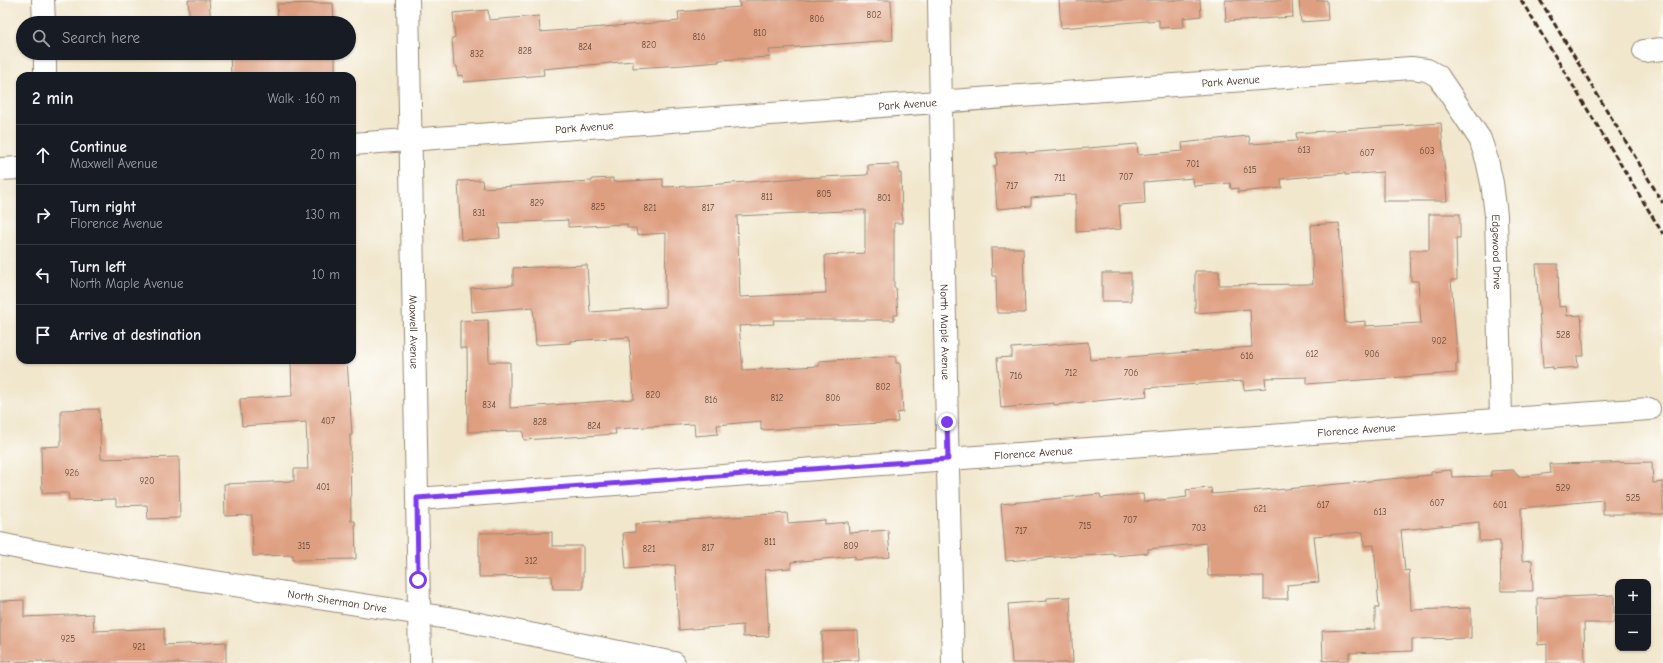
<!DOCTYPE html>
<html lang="en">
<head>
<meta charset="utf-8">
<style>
  body { margin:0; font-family:"Comic Neue",sans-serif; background:#242831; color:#f1f3f6 }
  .controls { position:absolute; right:12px; bottom:12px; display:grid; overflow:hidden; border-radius:8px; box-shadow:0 1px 3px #0004 }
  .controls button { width:36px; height:36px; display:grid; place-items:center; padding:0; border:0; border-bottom:1px solid #363941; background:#171b24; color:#f1f3f6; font:20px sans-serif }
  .stop { position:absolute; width:12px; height:12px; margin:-9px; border:3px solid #7c3aed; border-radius:50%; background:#fff }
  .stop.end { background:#7c3aed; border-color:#fff; box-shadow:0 1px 4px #0008 }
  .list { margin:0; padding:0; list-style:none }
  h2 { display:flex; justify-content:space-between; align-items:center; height:52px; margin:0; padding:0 16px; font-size:17px }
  h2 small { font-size:13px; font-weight:400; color:#9ea1a6 }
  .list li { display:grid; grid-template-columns:26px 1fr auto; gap:12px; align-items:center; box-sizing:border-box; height:60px; padding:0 16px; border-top:1px solid #363941 }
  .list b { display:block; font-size:15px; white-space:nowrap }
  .list p { margin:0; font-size:13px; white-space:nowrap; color:#9ea1a6 }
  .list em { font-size:13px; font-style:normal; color:#9ea1a6 }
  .icon { flex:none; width:22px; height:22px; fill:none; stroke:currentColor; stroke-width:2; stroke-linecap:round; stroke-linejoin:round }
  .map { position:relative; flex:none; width:1663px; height:663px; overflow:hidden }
  .search { position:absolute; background:#171b24; box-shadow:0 1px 3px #0004; left:16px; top:16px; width:340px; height:44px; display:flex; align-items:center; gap:10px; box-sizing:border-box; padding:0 14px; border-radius:22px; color:#9ea1a6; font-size:15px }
  .panel { position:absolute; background:#171b24; box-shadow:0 1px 3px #0004; left:16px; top:72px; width:340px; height:292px; border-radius:12px }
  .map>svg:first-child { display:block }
  .building { fill:#de9e80; fill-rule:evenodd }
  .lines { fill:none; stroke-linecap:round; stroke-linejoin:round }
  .street-casing { stroke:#968876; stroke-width:24 }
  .street { stroke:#fff; stroke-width:22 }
  .rail { stroke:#3b2a1e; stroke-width:3; stroke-dasharray:6 3; stroke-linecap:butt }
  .route { stroke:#7c3aed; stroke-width:5 }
  .labels { text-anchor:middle; stroke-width:4; stroke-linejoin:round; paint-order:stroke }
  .number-label { font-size:9px; fill:#644736 }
  .street-label { font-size:11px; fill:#3b2a1e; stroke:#fdfcf7 }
</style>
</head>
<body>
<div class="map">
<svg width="1663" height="663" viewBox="0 0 1663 663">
  <rect width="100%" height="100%" fill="#fdfcf7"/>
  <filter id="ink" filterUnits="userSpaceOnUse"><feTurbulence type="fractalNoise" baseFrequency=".025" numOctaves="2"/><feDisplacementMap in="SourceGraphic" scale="8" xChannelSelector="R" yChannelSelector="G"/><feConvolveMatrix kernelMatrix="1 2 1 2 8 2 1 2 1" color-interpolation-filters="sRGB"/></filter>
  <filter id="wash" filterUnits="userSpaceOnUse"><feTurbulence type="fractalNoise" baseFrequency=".012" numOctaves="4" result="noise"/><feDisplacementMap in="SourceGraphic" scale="16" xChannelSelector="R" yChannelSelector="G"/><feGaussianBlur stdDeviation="0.9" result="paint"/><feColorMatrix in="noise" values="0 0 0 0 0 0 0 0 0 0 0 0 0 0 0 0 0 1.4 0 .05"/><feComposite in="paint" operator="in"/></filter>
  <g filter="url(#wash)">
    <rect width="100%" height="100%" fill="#f1e7cd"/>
    <g id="blocks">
      <g class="building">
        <path d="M 188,0 L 209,0 L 211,23 L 190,23 Z"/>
        <path d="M 739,0 L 891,0 L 893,40 L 785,48 L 786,49 L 769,50 L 770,57 L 719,60 L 719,62 L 683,65 L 633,68 L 633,61 L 543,69 L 544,75 L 464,82 L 463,75 L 458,76 L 457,66 L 454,66 L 452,38 L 455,37 L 453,13 L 488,10 L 489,20 L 539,16 L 540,32 L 679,21 L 678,12 L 740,7 Z"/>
        <path d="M 1059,0 L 1200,0 L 1201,16 L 1183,18 L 1184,27 L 1159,28 L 1159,20 L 1061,28 Z"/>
        <path d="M 1225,0 L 1292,0 L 1293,17 L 1226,21 Z"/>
        <path d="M 1299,0 L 1327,0 L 1328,20 L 1301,22 Z"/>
        <path d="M 333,3 L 334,23 L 278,23 L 277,4 Z"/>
        <path d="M 230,53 L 335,53 L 335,76 L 231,76 Z"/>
        <path d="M 1441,123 L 1447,201 L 1383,201 L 1383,172 L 1345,175 L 1345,173 L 1281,179 L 1282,188 L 1238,192 L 1238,188 L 1231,189 L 1230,183 L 1194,186 L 1193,178 L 1144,182 L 1145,203 L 1119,205 L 1121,229 L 1076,232 L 1076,194 L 1031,198 L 1031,206 L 997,209 L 994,166 L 997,165 L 996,153 L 1026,151 L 1026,153 L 1137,144 L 1138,155 L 1183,151 L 1182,143 L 1227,138 L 1249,136 L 1250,144 L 1297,141 L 1296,133 Z"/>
        <path d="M 899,164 L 899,174 L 901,173 L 902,223 L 894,223 L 894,288 L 896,288 L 898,315 L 894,315 L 894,320 L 773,320 L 774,324 L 739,326 L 743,370 L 819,366 L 819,361 L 896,356 L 896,363 L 900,363 L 903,412 L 897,413 L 898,422 L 761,430 L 761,421 L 717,425 L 718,434 L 695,436 L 694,424 L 615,429 L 616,434 L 524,440 L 523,431 L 468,432 L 467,348 L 460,348 L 460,321 L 488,320 L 489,362 L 510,362 L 510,408 L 634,399 L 629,337 L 570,341 L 570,343 L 536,345 L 533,307 L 472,312 L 471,288 L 513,285 L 513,268 L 587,265 L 590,312 L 665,307 L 666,233 L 637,235 L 636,228 L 627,228 L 627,224 L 568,227 L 568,220 L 499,223 L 500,238 L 461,240 L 458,181 L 482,180 L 483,188 L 592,181 L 592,179 L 613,178 L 613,182 L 663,179 L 663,187 L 693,186 L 800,178 L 866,175 L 868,174 L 868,165 ZM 865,210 L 865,253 L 825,255 L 826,293 L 740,297 L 737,216 Z"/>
        <path d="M 1429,214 L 1460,214 L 1460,238 L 1456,238 L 1457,280 L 1451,280 L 1458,364 L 1456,364 L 1456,373 L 1307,384 L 1307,377 L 1265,378 L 1266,388 L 1244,390 L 1243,381 L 1212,383 L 1146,388 L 1147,396 L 1054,405 L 1054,403 L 1001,408 L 997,358 L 1012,357 L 1012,348 L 1088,342 L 1090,360 L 1252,347 L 1250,309 L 1195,313 L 1195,271 L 1219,271 L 1219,285 L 1313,284 L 1311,225 L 1339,223 L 1345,323 L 1365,321 L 1365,326 L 1421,323 L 1418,281 L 1411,281 L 1410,250 L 1429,250 Z"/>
        <path d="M 991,248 L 1023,248 L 1025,313 L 997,313 L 996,276 L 992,276 Z"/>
        <path d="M 1536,264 L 1558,264 L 1559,307 L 1566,306 L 1567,316 L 1581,315 L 1584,356 L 1577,356 L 1578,367 L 1553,369 L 1553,367 L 1543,368 Z"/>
        <rect x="1102" y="273" width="29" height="28"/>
        <path d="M 291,360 L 347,360 L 352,435 L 350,435 L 351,521 L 355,521 L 356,559 L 293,560 L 293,555 L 253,556 L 252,515 L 225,516 L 224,484 L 294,481 L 294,469 L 308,469 L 306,422 L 242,426 L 240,399 L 292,396 Z"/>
        <path d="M 99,409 L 101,459 L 179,457 L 180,518 L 148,519 L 147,505 L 116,506 L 116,499 L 69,500 L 68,493 L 42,493 L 41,447 L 61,446 L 61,410 Z"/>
        <path d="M 1652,462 L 1653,483 L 1663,482 L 1663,514 L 1603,514 L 1603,500 L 1521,508 L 1522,561 L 1532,560 L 1533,591 L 1501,591 L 1500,541 L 1479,541 L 1479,522 L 1401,530 L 1405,571 L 1409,570 L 1411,610 L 1471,608 L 1471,638 L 1412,639 L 1412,651 L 1349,653 L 1349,660 L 1323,661 L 1322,631 L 1375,629 L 1375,608 L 1379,608 L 1374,545 L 1364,546 L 1363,532 L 1314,536 L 1319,582 L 1287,585 L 1288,599 L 1264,599 L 1264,576 L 1208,576 L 1207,543 L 1148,549 L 1148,553 L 1114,556 L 1114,554 L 1069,557 L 1069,556 L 1006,561 L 1001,504 L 1100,494 L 1101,498 L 1143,494 L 1144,502 L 1187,497 L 1186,490 L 1211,488 L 1212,494 L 1276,489 L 1276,490 L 1431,475 L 1431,472 L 1451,470 L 1452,477 L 1491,476 L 1491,471 L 1513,470 L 1519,477 L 1551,473 L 1550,464 Z"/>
        <path d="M 787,513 L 788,523 L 825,520 L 825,524 L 848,522 L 849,533 L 888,530 L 890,557 L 855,560 L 855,556 L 791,562 L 791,568 L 765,570 L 769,636 L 743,637 L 743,625 L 679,630 L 675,565 L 626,569 L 623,533 L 635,532 L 635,524 Z"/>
        <path d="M 552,532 L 552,546 L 583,546 L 583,589 L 553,589 L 552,576 L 479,577 L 479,533 Z"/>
        <path d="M 1614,595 L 1614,623 L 1584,623 L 1585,663 L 1547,663 L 1547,644 L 1538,645 L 1537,598 Z"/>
        <path d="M 1070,597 L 1073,663 L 1012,663 L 1008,604 L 1047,601 L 1047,598 Z"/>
        <path d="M 24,600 L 24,617 L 93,614 L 94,631 L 164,628 L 164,645 L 226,642 L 226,663 L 44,663 L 43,661 L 0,662 L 0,601 Z"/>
        <path d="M 858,631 L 859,660 L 822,661 L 822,632 Z"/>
      </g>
    </g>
  </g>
  <g filter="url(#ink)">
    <use href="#blocks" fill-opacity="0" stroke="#968876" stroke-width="1"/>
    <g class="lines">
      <defs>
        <g id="street">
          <path d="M 43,0 L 44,23"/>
          <path id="s1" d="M 408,0 L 420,663"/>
          <path id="s2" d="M 939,0 L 947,431 L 953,663"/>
          <path d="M 1644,51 L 1663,49"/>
          <path d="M 45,53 L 45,76"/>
          <path id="s3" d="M 352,144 L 1411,68 L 1427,70 L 1438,76 L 1480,139 L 1487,160 L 1492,183 L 1496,215 L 1501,419"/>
          <path d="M 0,169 L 20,168"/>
          <path id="s4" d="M 417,499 L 948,459 L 1649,409"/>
          <path id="s5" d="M 0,544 L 34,551 L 195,579 L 454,619 L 674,663"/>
        </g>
      </defs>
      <use href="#street" class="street-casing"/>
      <use href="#street" class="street"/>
      <g class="rail">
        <path d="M 1521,0 L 1663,234"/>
        <path d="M 1540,0 L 1663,203"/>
      </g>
    </g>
  </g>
  <g class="lines" filter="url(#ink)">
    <path class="route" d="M 418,580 L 417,498 L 948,459 L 947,422"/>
  </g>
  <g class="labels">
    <g class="number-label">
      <text x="874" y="18">802</text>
      <text x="817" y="22">806</text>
      <text x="760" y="36">810</text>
      <text x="699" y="40">816</text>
      <text x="649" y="48">820</text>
      <text x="585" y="50">824</text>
      <text x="525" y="54">828</text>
      <text x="477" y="57">832</text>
      <text x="1304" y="153">613</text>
      <text x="1427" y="154">603</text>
      <text x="1367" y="156">607</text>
      <text x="1193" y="167">701</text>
      <text x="1250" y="173">615</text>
      <text x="1126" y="180">707</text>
      <text x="1060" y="181">711</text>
      <text x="1012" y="189">717</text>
      <text x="824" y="197">805</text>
      <text x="767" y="200">811</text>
      <text x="884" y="201">801</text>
      <text x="537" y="206">829</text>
      <text x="598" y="210">825</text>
      <text x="650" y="211">821</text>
      <text x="708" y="211">817</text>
      <text x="479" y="216">831</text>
      <text x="1563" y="338">528</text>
      <text x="1439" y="344">902</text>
      <text x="1312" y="357">612</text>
      <text x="1372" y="357">906</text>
      <text x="1247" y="359">616</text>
      <text x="1071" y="376">712</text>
      <text x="1131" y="376">706</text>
      <text x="1016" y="379">716</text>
      <text x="883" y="390">802</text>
      <text x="653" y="398">820</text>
      <text x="777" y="401">812</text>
      <text x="833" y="401">806</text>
      <text x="711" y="403">816</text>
      <text x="489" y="408">834</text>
      <text x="328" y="424">407</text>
      <text x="540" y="425">828</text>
      <text x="594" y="429">824</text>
      <text x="72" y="476">926</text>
      <text x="147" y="484">920</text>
      <text x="323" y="490">401</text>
      <text x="1563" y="491">529</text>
      <text x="1633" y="501">525</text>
      <text x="1437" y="506">607</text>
      <text x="1323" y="508">617</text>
      <text x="1500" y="508">601</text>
      <text x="1260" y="512">621</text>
      <text x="1380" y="515">613</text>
      <text x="1130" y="523">707</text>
      <text x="1085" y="529">715</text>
      <text x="1199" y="531">703</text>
      <text x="1021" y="534">717</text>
      <text x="770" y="545">811</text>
      <text x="304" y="549">315</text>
      <text x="851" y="549">809</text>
      <text x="708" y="551">817</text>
      <text x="649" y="552">821</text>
      <text x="531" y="564">312</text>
      <text x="68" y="642">925</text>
      <text x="139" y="650">921</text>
    </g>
    <g class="street-label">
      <text dy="4" stroke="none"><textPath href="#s3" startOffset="881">Park Avenue</textPath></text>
      <text dy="4" stroke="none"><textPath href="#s3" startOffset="557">Park Avenue</textPath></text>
      <text dy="4" stroke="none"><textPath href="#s3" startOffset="233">Park Avenue</textPath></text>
      <text dy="4" stroke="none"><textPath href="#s3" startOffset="1281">Edgewood Drive</textPath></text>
      <text dy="4" stroke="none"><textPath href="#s1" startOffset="332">Maxwell Avenue</textPath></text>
      <text dy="4" stroke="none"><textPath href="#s2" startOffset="332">North Maple Avenue</textPath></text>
      <text dy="4" stroke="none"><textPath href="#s4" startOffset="942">Florence Avenue</textPath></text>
      <text dy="4" stroke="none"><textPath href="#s4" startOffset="618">Florence Avenue</textPath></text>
      <text dy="4" stroke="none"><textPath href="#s5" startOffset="342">North Sherman Drive</textPath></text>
    </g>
  </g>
</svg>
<div class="controls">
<button>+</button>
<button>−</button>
</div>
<div class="stop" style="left:418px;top:580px"></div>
<div class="stop end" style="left:947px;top:422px"></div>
<div class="search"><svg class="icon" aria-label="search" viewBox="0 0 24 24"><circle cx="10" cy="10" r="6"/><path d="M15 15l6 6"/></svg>Search here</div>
<section class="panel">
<h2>2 min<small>Walk · 160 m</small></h2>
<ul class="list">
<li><svg class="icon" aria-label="ahead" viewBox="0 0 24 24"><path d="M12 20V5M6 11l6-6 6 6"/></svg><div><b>Continue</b><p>Maxwell Avenue</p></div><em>20 m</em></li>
<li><svg class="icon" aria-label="right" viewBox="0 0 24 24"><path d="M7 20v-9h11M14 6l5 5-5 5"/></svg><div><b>Turn right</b><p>Florence Avenue</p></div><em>130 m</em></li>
<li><svg class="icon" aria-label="left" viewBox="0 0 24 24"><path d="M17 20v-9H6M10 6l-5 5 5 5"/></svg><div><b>Turn left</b><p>North Maple Avenue</p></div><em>10 m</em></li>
<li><svg class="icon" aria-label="arrive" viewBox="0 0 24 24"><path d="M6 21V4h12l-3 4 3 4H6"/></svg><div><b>Arrive at destination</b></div></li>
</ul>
</section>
</div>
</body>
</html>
